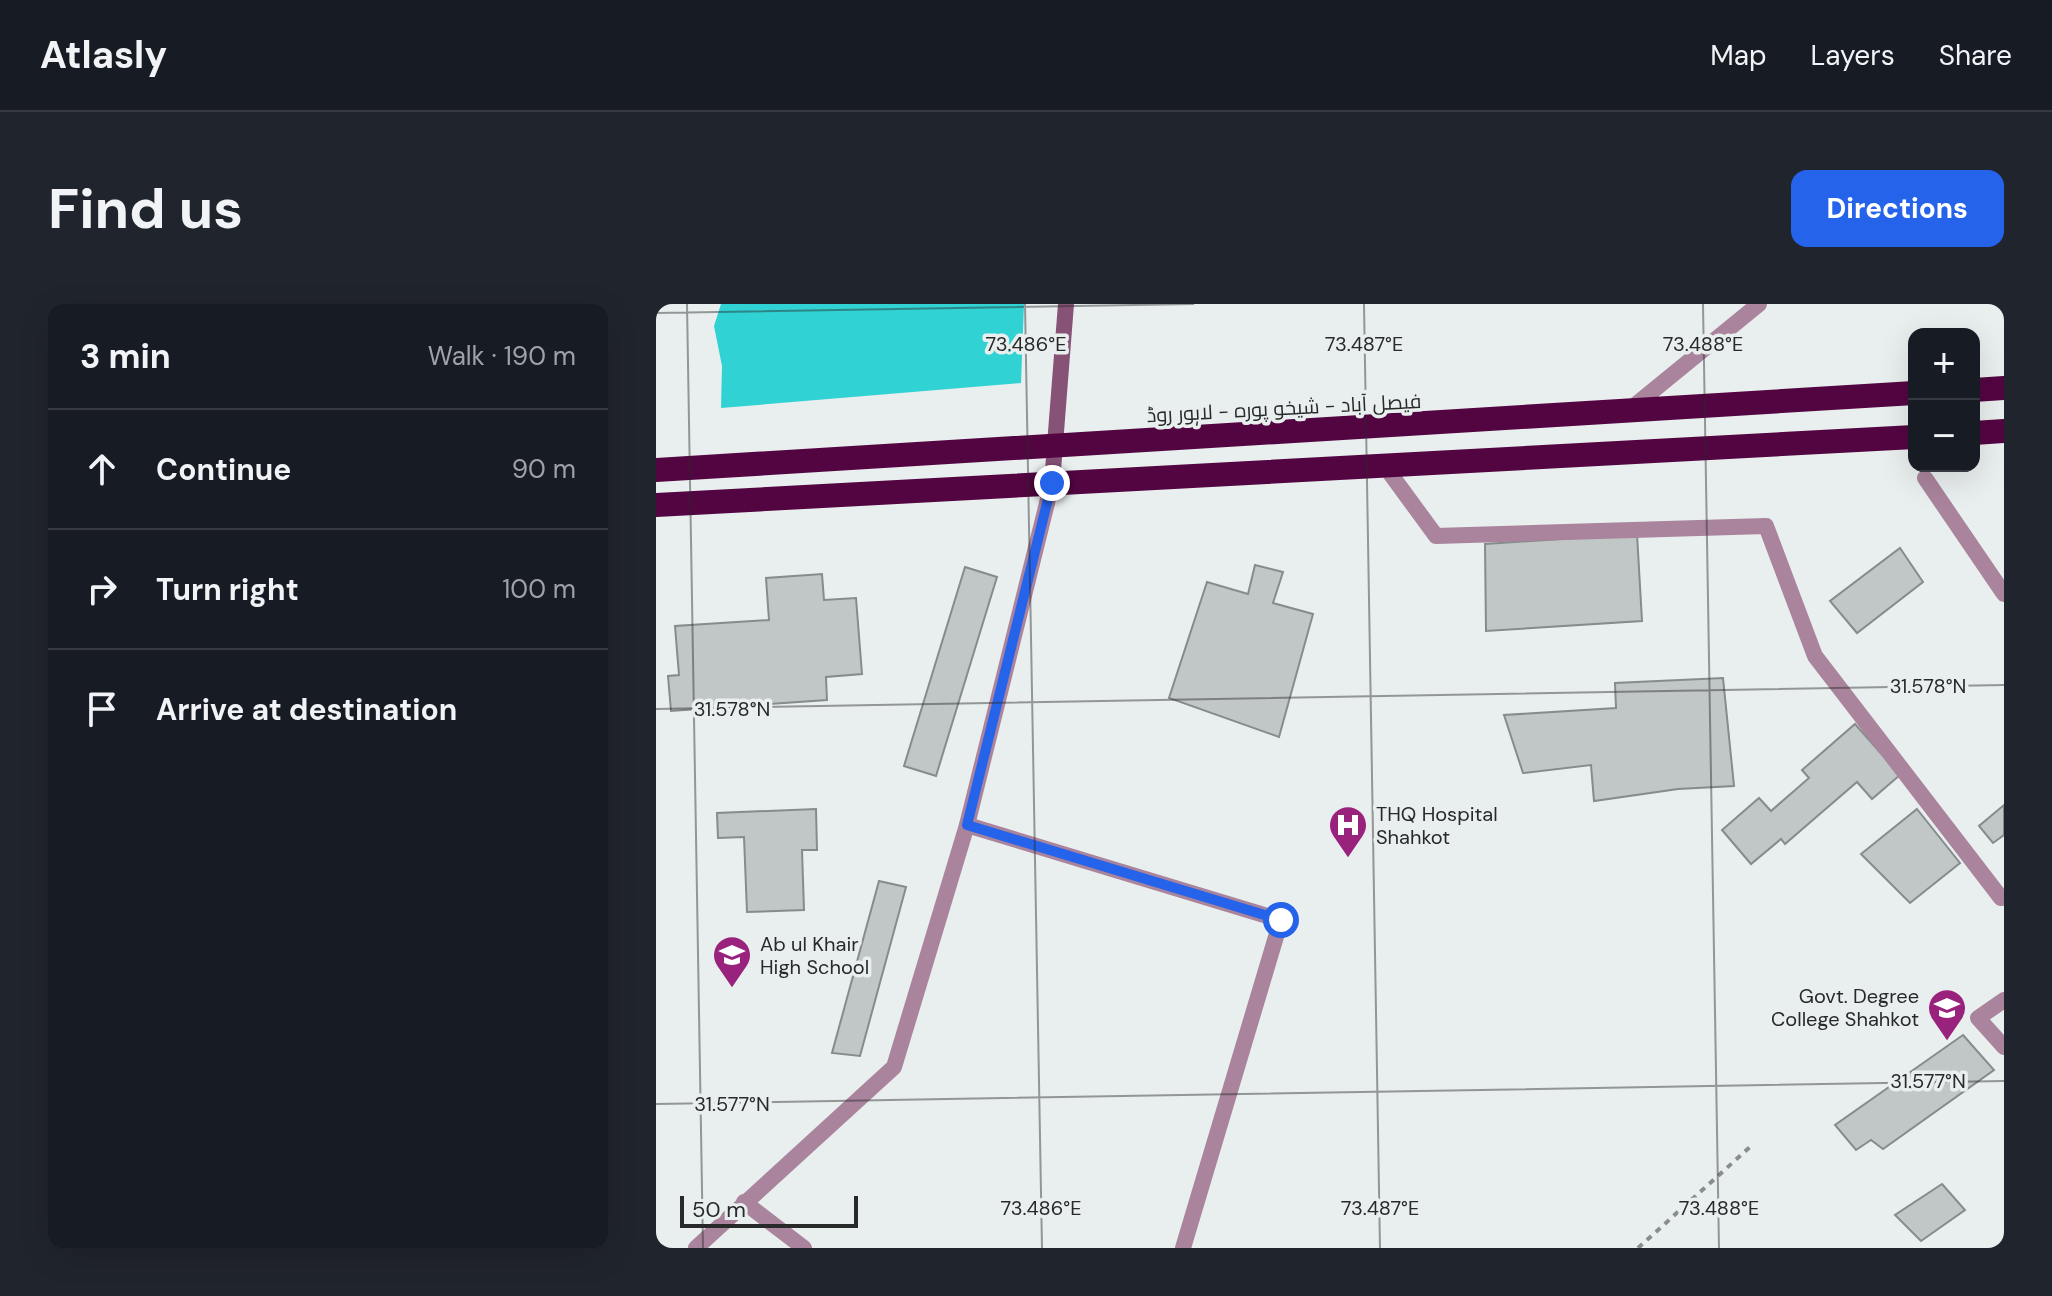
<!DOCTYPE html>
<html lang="en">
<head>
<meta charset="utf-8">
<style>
  body { margin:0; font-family:"DM Sans",Cairo,sans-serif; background:#20242c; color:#f1f3f6 }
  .controls { position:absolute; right:24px; top:24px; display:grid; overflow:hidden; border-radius:16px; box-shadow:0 8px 32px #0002 }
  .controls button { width:72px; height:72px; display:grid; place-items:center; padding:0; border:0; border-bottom:2px solid #363941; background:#171b24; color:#f1f3f6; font:40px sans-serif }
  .scale { position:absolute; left:24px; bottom:20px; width:178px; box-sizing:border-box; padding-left:8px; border:4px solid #282a2a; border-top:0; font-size:22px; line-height:28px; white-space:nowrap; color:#282a2a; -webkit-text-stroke:6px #e9eeee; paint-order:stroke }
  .stop { position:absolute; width:24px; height:24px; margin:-18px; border:6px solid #2563eb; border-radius:50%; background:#fff }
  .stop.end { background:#2563eb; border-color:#fff; box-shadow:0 2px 8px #0008 }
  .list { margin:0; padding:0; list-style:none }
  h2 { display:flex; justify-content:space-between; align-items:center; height:104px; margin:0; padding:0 32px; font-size:34px }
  h2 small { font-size:26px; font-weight:400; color:#9ea1a6 }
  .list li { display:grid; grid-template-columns:52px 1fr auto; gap:24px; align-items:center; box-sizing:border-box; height:120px; padding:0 32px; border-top:2px solid #363941 }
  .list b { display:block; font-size:30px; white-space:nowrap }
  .list em { font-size:26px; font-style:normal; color:#9ea1a6 }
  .icon { flex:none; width:44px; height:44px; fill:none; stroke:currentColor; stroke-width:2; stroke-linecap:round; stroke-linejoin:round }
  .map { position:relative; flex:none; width:1348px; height:944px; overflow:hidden; border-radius:16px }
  header { display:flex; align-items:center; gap:48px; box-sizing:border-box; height:112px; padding:0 40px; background:#171b24; border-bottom:2px solid #363941 }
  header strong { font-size:38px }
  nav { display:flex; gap:44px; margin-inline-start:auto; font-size:28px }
  .intro { display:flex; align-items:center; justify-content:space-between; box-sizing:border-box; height:192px; padding:0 48px }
  h1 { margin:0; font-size:56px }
  .button { padding:20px 36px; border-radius:16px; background:#2563eb; color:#fff; font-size:28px; font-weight:700 }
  main { display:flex; gap:48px; padding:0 48px }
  aside { flex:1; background:#171b24; border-radius:16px; box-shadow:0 8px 32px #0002 }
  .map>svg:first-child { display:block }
  .water { fill:#30d2d3 }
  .building { fill:#c1c7c6; stroke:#868b8b; stroke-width:2 }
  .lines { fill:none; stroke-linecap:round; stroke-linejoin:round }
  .path { stroke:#898d8d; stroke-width:4; stroke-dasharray:6 6; stroke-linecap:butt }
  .street { stroke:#a9849c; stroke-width:16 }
  .secondary { stroke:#865276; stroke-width:16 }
  .highway { stroke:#530542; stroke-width:24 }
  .route { stroke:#2563eb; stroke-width:10 }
  .ticks { fill:none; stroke:#282a2a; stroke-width:2; stroke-opacity:0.45 }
  .labels { text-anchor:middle; stroke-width:7; stroke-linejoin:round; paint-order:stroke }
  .street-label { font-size:20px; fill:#282a2a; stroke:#e9eeee }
  .poi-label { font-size:20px; fill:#282a2a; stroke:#e9eeee; text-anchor:start }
  .ticks-label { font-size:20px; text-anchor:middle; fill:#282a2a; stroke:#e9eeee; stroke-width:7; stroke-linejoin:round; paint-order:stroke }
</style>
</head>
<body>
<header>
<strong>Atlasly</strong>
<nav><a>Map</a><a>Layers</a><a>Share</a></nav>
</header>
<div class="intro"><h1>Find us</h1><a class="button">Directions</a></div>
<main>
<aside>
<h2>3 min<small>Walk · 190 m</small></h2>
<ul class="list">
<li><svg class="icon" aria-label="ahead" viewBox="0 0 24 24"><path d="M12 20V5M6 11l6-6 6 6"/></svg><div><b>Continue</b></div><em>90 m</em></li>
<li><svg class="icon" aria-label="right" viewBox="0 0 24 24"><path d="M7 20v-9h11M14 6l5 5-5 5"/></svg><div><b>Turn right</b></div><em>100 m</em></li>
<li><svg class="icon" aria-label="arrive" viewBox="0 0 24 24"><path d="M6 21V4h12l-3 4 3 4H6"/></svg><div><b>Arrive at destination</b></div></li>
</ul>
</aside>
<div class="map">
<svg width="1348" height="944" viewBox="0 0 1348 944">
  <rect width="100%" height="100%" fill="#e9eeee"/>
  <path class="water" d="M 65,0 L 368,0 L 365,79 L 65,104 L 66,62 L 58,22 Z"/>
  <g class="building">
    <path d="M 981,230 L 986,317 L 830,327 L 829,240 Z"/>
    <path d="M 1244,244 L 1267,278 L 1201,329 L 1174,297 Z"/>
    <path d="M 599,261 L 627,268 L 617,299 L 657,310 L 623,433 L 513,394 L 551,278 L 592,290 Z"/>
    <path d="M 309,263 L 341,273 L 280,472 L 248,462 Z"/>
    <path d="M 166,270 L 168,296 L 200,294 L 206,370 L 170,373 L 171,396 L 15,407 L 12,372 L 23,371 L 19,322 L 113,316 L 110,274 Z"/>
    <path d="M 1067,374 L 1078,482 L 1022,485 L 938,497 L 935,461 L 867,469 L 848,411 L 960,404 L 959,379 Z"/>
    <path d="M 1199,420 L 1244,471 L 1216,495 L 1201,478 L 1129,540 L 1125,535 L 1095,560 L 1066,526 L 1103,494 L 1115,507 L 1153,474 L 1146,466 Z"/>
    <path d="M 1348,501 L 1348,531 L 1337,539 L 1323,522 Z"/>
    <path d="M 160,505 L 161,546 L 146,546 L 148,606 L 91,608 L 88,533 L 62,534 L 61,509 Z"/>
    <path d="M 1261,505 L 1304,559 L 1254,599 L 1205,550 Z"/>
    <path d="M 223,577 L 250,583 L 204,752 L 176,749 Z"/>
    <path d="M 1307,731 L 1338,766 L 1227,845 L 1215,836 L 1200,846 L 1179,821 Z"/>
    <path d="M 1286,880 L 1309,906 L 1265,937 L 1239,911 Z"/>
  </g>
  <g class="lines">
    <path class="path" d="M 982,944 L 1094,843"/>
    <g class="street">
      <path d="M 972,107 L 1103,0"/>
      <path d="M 728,161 L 780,232 L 1110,222 L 1159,352 L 1345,594"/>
      <path d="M 1269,174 L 1348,290"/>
      <path d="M 311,521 L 625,616 L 527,944"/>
      <path d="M 1348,696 L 1322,714 L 1348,743"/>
      <path d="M 88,898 L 148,944"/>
      <path d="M 40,944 L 238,763 L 311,521 L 396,179"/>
    </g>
    <path class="secondary" d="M 396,179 L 410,0"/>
    <g class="highway">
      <path d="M 1318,86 L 1348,84"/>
      <path d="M 1318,129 L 1348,127"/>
      <path d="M 0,166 L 1258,89"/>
      <path d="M 0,201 L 1258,133"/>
    </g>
  </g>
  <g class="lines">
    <path class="route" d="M 396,179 L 311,521 L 625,616"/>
  </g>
  <path class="ticks" d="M 31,0 L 47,944M 369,0 L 386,944M 708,0 L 724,944M 1047,0 L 1063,944M 0,9 L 538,0M 0,405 L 1348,381M 0,800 L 1348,777"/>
  <defs>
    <symbol id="hospital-pin" viewBox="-11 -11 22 30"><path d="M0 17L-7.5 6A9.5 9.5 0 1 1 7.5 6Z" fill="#99227d" stroke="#e9eeee"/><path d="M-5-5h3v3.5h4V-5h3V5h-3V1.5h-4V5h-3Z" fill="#fff"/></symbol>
    <symbol id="school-pin" viewBox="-11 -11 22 30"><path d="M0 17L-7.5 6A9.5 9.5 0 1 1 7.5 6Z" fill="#99227d" stroke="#e9eeee"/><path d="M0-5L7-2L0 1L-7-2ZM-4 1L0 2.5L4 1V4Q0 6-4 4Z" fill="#fff"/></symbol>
    <symbol id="university-pin" viewBox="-11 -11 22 30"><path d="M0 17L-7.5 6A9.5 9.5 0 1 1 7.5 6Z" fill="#99227d" stroke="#e9eeee"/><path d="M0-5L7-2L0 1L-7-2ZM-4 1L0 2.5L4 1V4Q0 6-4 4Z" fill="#fff"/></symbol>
  </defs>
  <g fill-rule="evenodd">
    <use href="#hospital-pin" x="670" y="499" width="44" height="60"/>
    <use href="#school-pin" x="54" y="629" width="44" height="60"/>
    <use href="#university-pin" x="1269" y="682" width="44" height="60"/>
  </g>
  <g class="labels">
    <g class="street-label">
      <text transform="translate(628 104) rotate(-3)" y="7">فیصل آباد - شیخو پورہ - لاہور روڈ</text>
    </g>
    <g class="poi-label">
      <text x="720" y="517">THQ Hospital<tspan x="720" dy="23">Shahkot</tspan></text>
      <text x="104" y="647">Ab ul Khair<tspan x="104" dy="23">High School</tspan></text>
      <text x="1263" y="699" text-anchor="end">Govt. Degree<tspan x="1263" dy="23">College Shahkot</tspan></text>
    </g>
  </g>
  <g class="ticks-label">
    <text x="370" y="47">73.486°E</text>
    <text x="708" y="47">73.487°E</text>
    <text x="1047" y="47">73.488°E</text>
    <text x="1272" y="389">31.578°N</text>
    <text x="76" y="412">31.578°N</text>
    <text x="1272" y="784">31.577°N</text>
    <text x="76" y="807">31.577°N</text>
    <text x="385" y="911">73.486°E</text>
    <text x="724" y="911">73.487°E</text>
    <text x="1063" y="911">73.488°E</text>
  </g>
</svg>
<div class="controls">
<button>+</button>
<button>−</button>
</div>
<div class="scale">50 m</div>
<div class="stop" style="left:625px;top:616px"></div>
<div class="stop end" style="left:396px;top:179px"></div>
</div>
</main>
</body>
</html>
